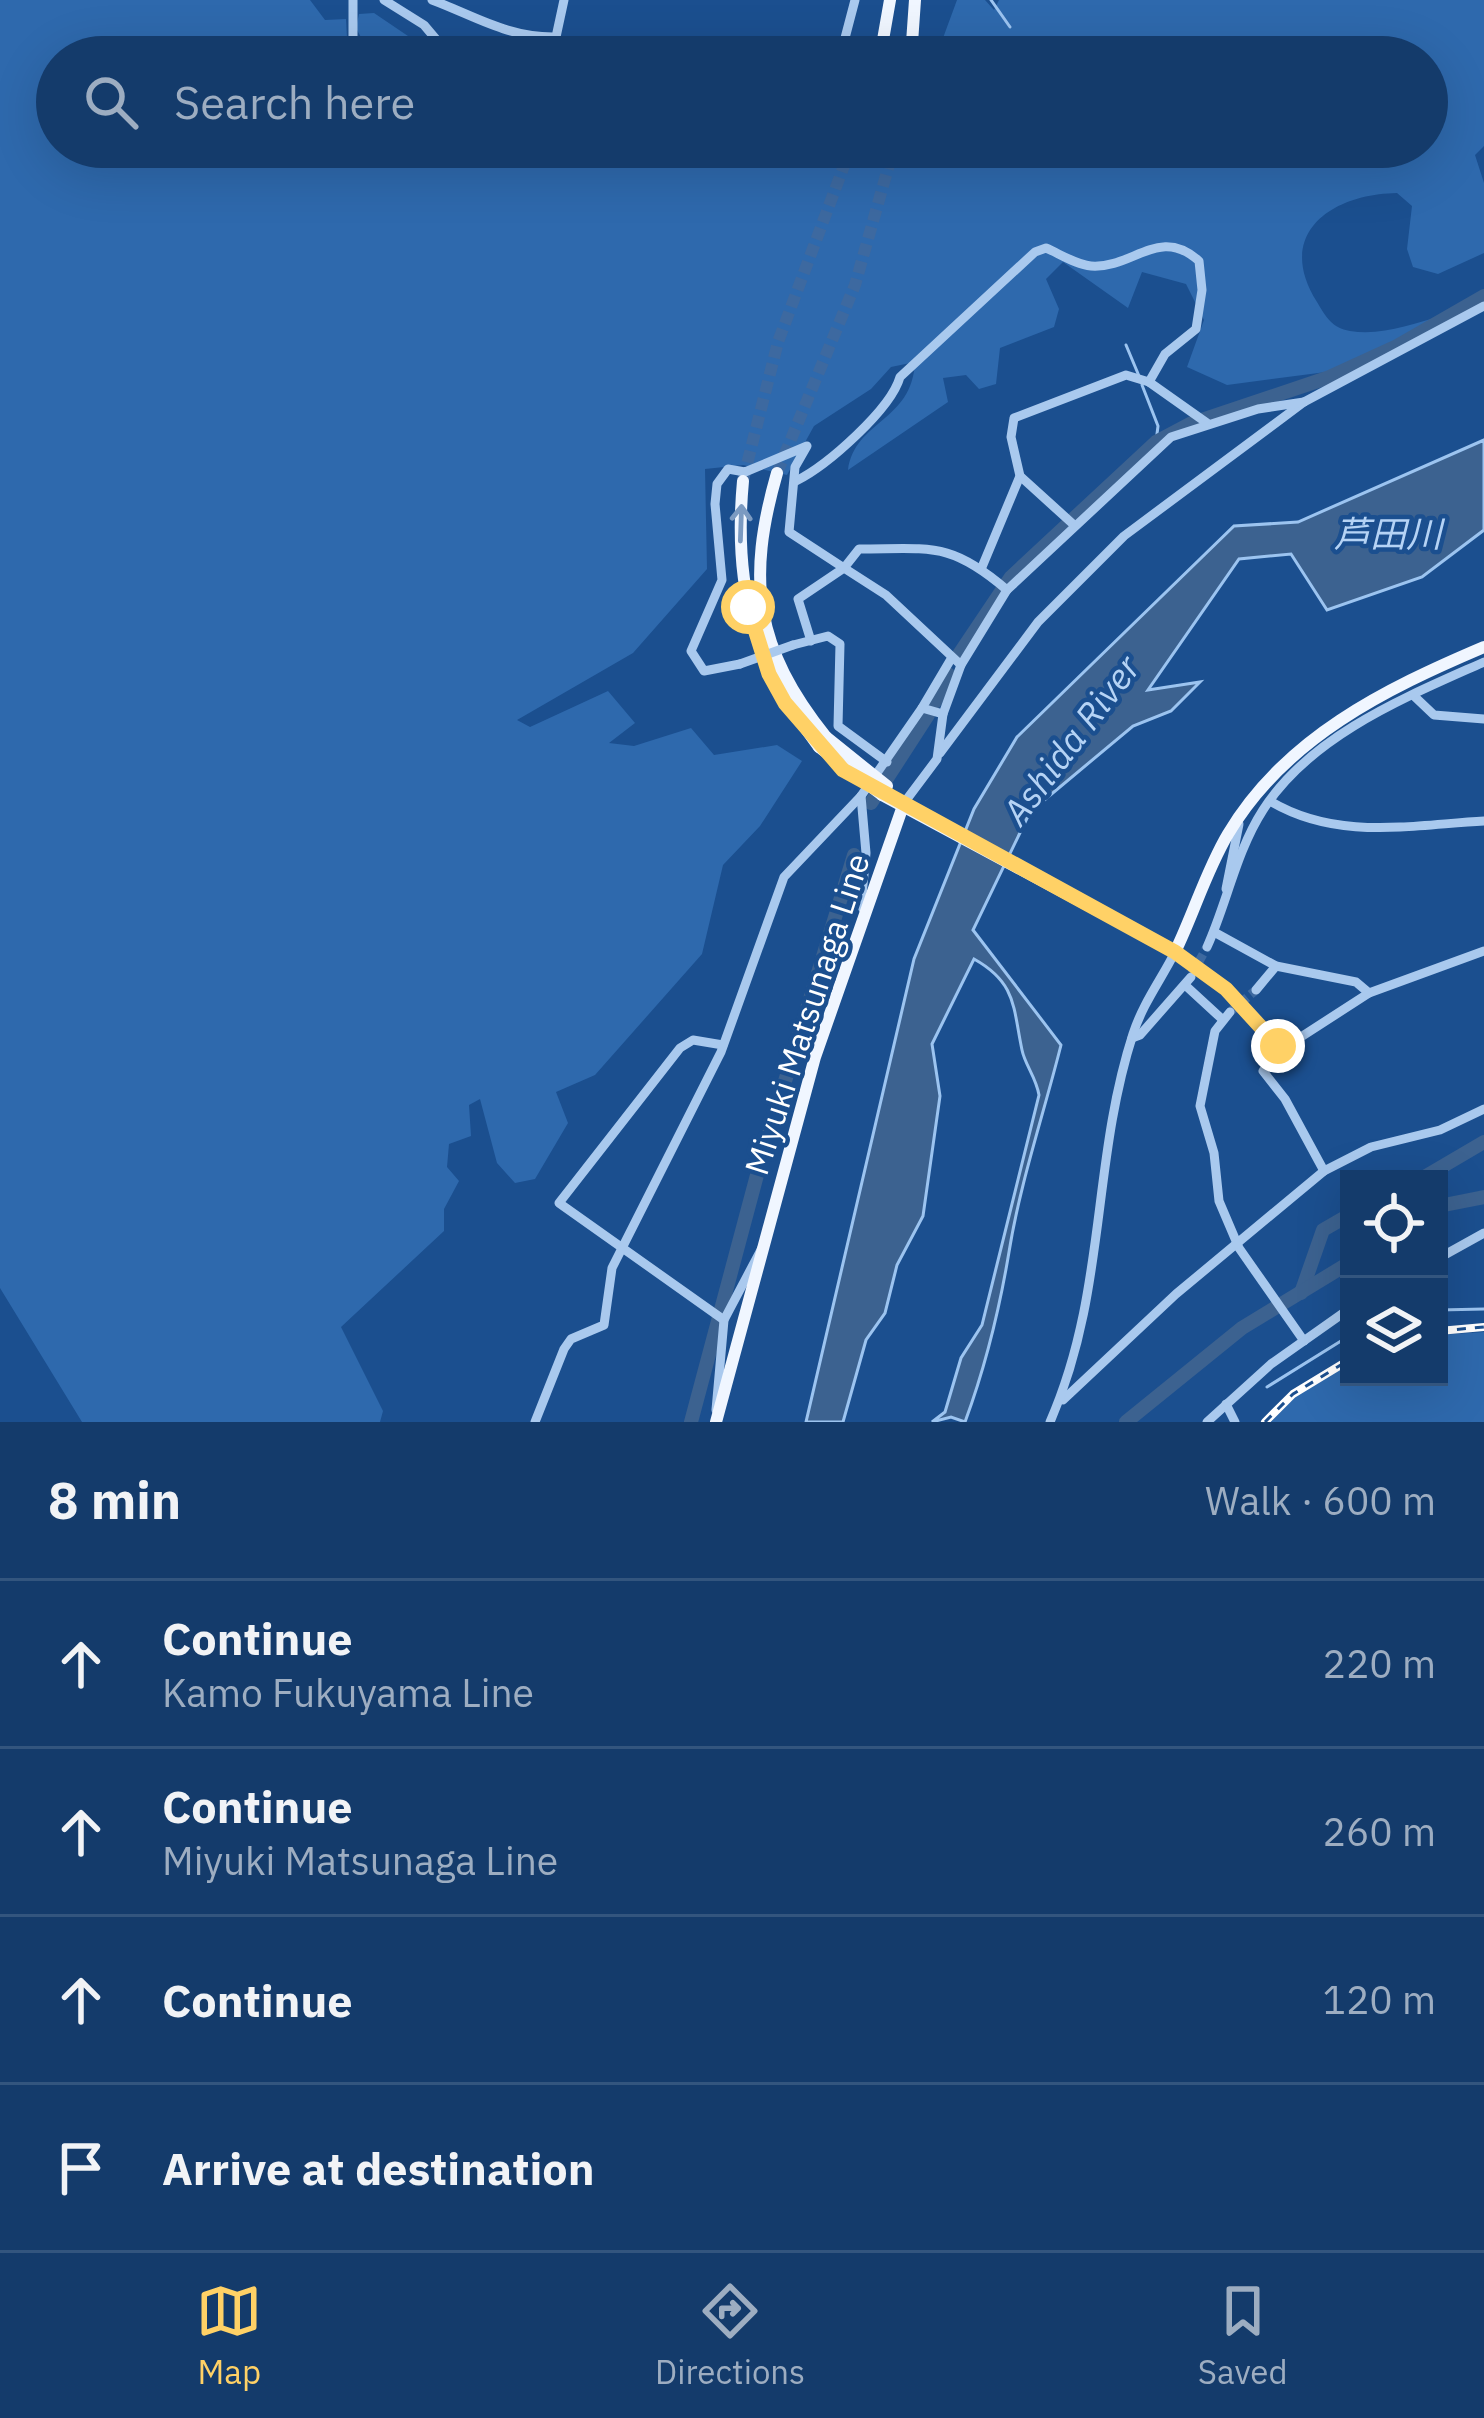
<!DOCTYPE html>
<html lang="en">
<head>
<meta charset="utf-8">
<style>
  body { margin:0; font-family:"IBM Plex Sans","Noto Sans JP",sans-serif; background:#1d4271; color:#f1f3f6 }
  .controls { position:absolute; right:36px; bottom:36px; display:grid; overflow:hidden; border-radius:0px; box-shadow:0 12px 48px #0002 }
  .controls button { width:108px; height:108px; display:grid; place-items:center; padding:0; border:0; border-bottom:3px solid #33557e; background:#143b6b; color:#f1f3f6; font:60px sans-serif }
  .stop { position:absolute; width:36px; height:36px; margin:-27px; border:9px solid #ffd166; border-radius:50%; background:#fff }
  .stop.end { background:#ffd166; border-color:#fff; box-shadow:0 3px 12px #0008 }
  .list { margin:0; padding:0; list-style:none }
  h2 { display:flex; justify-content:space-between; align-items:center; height:156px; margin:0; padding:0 48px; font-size:51px }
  h2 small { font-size:39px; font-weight:400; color:#9dadc1 }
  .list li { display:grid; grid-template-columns:78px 1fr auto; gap:36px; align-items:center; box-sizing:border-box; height:168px; padding:0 48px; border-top:3px solid #33557e }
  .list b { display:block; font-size:45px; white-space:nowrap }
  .list p { margin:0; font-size:39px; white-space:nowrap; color:#9dadc1 }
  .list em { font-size:39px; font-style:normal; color:#9dadc1 }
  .icon { flex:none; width:66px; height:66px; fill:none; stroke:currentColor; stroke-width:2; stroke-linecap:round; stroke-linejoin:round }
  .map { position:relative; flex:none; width:1484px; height:1422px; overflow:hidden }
  .search { position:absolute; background:#143b6b; box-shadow:0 12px 48px #0002; left:36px; right:36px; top:36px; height:132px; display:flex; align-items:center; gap:30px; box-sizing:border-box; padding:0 42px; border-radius:66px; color:#9dadc1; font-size:45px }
  .sheet { height:828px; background:#143b6b }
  nav { display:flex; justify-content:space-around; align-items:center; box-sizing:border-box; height:168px; border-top:3px solid #33557e; background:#143b6b; font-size:33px; color:#9dadc1 }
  nav a { display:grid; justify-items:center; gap:6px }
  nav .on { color:#ffd166 }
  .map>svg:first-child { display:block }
  .green { fill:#2e69ad }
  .water { fill:#3c6290; stroke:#9cc4f0; stroke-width:3 }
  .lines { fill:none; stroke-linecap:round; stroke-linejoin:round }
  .stream { stroke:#9cc4f0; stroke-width:3 }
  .river { stroke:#3c6290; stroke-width:14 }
  .minor-tunnel { stroke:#3d69a0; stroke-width:9; stroke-dasharray:9 4.5; stroke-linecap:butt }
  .major-tunnel { stroke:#3d69a0; stroke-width:12; stroke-dasharray:12 6; stroke-linecap:butt }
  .minor { stroke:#a9c9ee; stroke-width:9 }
  .major { stroke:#f0f6ff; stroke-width:12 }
  .rail-casing { stroke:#fff; stroke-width:8 }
  .rail { stroke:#1b4f8f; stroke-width:3; stroke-dasharray:9; stroke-linecap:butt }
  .minor-bridge { stroke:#a9c9ee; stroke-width:9 }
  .major-bridge { stroke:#f0f6ff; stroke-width:12 }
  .oneway { stroke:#7b9ac1 }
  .route { stroke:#ffd166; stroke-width:15 }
  .labels { text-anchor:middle; stroke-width:9; stroke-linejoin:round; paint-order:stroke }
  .street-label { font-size:33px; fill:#fff; stroke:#1b4f8f }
  .water-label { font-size:36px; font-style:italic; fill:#b5d3f5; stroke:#1b4f8f }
</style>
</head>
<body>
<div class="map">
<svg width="1484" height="1422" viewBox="0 0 1484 1422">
  <rect width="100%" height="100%" fill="#1b4f8f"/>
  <g class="green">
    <path d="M 0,0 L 310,0 L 325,20 L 346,19 L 348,57 L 57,57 L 57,147 L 1427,147 L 1427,57 L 936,57 L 957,0 L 985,0 L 994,10 L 999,0 L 1484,0 L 1484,146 L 1475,155 L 1484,183 L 1484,253 L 1438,274 L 1413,267 L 1407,249 L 1412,206 L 1397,193 C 1331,194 1274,234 1317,302 C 1326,317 1332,328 1350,331 C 1382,336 1412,324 1442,316 L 1446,326 L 1326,372 L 1227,385 L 1187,367 L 1204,320 L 1186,284 L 1142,272 L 1128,308 L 1063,262 L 1046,279 L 1059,309 L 1054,327 L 1000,348 L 996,384 L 979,389 L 966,375 L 943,378 L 948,402 L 848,470 C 855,420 912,422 915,362 L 891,367 L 871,389 L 814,426 L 787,475 L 743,465 L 705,469 L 707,569 L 633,653 L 517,720 L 530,727 L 608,691 L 635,723 L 609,743 L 634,746 L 691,728 L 714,755 L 777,745 L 802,761 L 760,826 L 723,865 L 702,954 L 595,1075 L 556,1092 L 568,1123 L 535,1179 L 515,1183 L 497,1163 L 480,1099 L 469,1105 L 471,1136 L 449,1144 L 447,1167 L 459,1181 L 444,1209 L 444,1231 L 341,1327 L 383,1411 L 380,1422 L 82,1422 L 0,1288 Z"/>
    <path d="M 374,13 L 439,57 L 361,57 L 365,45 L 356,28 L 359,14 Z"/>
    <path d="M 1484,1332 L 1484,1422 L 1271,1422 L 1300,1392 L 1349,1365 L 1349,1377 L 1439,1377 L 1439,1335 Z"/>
  </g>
  <path class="water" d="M 1484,440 L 1484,530 L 1422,577 L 1327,610 L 1291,554 L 1239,559 L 1148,690 L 1200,682 L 1171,711 L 1133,726 L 1030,812 L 973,930 L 1061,1045 C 1044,1113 1020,1183 1009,1252 C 999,1312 986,1365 965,1422 L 951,1417 L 932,1422 L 945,1412 L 961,1358 L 982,1325 L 1039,1095 C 1036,1077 1025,1065 1022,1050 C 1013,1008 1017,983 974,959 L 932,1044 L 940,1096 L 923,1216 L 897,1265 L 885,1313 L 866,1340 L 843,1422 L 806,1422 L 914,959 L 974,809 L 1017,737 L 1234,526 L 1298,522 Z"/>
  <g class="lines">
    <g class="stream">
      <path d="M 991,0 L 1010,27"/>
      <path d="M 1126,345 L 1139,376"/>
      <path d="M 1142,385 L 1158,426 L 1156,442"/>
      <path d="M 1439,1310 L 1484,1309"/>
      <path d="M 1267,1387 L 1349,1336"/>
    </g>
    <g class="river">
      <path d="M 958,656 L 1011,577 L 1156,442 L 1190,424 L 1327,378 L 1397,346 L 1484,296"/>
      <path d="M 935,702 L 948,674"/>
      <path d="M 871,803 L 928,715"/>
      <path d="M 1421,1179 L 1484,1142"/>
      <path d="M 1439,1206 L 1484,1197"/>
      <path d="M 1301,1293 L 1323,1230 L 1349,1215"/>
      <path d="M 691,1422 L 761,1160 L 854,855"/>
      <path d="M 1126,1422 L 1242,1328 L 1349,1263"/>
    </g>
    <g class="minor-tunnel">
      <path d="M 1192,974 L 1207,947"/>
      <path d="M 1230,1012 L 1256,990"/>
    </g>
    <g class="major-tunnel">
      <path d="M 777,473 L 855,285 L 894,147"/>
      <path d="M 743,480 L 778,342 L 851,147"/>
    </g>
    <g class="minor">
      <path d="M 384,0 L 424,25 L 451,57"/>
      <path d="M 432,0 C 475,16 508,38 556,37 L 564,0"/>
      <path d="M 353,57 L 353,0"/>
      <path d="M 840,57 L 855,0"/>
      <path d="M 1020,476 L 1074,525"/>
      <path d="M 796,481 C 828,465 891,409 900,377 L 1035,252 L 1046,248 C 1060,254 1077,265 1091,266 C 1133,269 1159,225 1199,261 L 1202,290 L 1196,329 L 1165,354 L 1149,382"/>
      <path d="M 982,567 L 1020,476 L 1011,437 L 1014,418 L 1126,375 L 1149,382 L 1207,423"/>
      <path d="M 793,645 L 828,636 L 840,644 L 838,726 L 887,762"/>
      <path d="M 740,664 L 704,671 L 691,651 L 722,580 L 715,504 L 717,484 L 728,469 L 745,472 L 807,446 L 795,467 L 789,532 L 844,568 L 798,599 L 811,641"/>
      <path d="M 961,665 L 886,595 L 844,568 L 859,549 C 931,549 950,541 1007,590"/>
      <path d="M 1414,696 L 1434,715 L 1484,719"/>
      <path d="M 922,708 L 951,659"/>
      <path d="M 940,753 L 1038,622 L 1124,536 L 1304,402 L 1484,306"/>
      <path d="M 861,796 L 866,853 L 861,906 L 866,913"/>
      <path d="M 1270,801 C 1337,841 1411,825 1484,821"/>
      <path d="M 904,803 L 937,759 L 943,714 L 961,665 L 1007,590 L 1171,437 L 1258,409 L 1304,402"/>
      <path d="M 1226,889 L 1239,824"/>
      <path d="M 1214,932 L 1276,966 L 1356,982 L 1369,993"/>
      <path d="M 1207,947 C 1227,903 1236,852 1263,810 C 1311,735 1406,697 1484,662"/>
      <path d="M 1185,985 L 1222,1019"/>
      <path d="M 1256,990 L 1276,966"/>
      <path d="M 1230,1012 L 1215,1031 L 1200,1106 L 1214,1153 L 1219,1201 L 1239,1248 L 1304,1341"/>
      <path d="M 1132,1038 L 1140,1035 L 1191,977"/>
      <path d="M 723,1045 L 693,1040 L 680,1048 L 559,1203 L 724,1320"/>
      <path d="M 1278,1046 L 1263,1071 L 1285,1099 L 1324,1171"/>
      <path d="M 1439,1258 L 1484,1233"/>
      <path d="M 1063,1400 L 1176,1294 L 1324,1171 L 1371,1147 L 1440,1130 L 1484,1109"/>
      <path d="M 1226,1404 L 1235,1422"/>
      <path d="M 716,1410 L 724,1320 L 763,1246"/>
      <path d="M 535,1422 L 564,1349 L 571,1339 L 604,1325 L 612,1268 L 721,1052 L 784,877 L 861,796 L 922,708 L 943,714"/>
      <path d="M 1050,1422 C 1107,1292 1091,1164 1133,1034 C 1143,1003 1161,980 1175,952 L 1226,989 L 1278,1046 L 1287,1046 L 1369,993 L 1484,951"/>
      <path d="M 1207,1422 L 1271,1364 L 1349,1309"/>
    </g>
    <g class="major">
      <path d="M 880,57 L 890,0"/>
      <path d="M 911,57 L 915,0"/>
      <path d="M 777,473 C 746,581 755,648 826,737"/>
      <path d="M 743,481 C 733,588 754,662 819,747"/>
      <path d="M 882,795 L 1175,952 C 1194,913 1206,871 1228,834 C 1285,738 1385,689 1484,647"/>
      <path d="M 716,1422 L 815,1057 L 904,803"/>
    </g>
    <defs>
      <g id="rail">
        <path d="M 1439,1331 L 1484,1327"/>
        <path d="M 1265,1422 L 1293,1394 L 1349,1360"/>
      </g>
    </defs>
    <use href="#rail" class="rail-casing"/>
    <use href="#rail" class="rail"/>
    <path class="minor-bridge" d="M 740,664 L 793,645"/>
    <g class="major-bridge">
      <path d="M 826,737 L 887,786"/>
      <path d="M 819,747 L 882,795"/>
    </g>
  </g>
  <defs><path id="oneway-shaft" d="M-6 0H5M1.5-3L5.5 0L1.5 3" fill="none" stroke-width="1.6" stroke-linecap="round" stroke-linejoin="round" transform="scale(3)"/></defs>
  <use class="oneway" href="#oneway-shaft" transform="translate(741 523) rotate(-88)"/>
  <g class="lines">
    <path class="route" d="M 748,607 L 769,674 L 785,703 L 843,770 L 1175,952 L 1226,989 L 1278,1046"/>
  </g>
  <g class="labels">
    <g class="street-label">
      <text transform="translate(807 1014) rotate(-72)" y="12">Miyuki Matsunaga Line</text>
    </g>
    <g class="water-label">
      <text x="1388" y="547">芦田川</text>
      <text transform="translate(1071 740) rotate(-53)" y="13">Ashida River</text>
    </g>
  </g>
</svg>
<div class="controls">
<button><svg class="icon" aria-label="locate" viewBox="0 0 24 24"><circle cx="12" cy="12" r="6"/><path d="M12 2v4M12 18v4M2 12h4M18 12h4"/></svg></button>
<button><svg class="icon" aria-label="layers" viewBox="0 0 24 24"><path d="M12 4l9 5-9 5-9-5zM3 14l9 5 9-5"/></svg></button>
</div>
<div class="stop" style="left:748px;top:607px"></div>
<div class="stop end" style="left:1278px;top:1046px"></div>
<div class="search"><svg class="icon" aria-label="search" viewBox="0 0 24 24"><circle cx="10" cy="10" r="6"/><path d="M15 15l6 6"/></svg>Search here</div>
</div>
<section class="sheet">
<h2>8 min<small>Walk · 600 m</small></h2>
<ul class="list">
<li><svg class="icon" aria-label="ahead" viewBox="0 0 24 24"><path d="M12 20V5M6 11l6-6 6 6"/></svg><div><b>Continue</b><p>Kamo Fukuyama Line</p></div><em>220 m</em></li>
<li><svg class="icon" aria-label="ahead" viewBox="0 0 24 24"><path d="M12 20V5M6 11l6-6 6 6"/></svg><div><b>Continue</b><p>Miyuki Matsunaga Line</p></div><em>260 m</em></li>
<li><svg class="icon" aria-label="ahead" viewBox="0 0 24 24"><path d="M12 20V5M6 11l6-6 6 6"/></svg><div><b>Continue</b></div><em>120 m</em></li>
<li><svg class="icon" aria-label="arrive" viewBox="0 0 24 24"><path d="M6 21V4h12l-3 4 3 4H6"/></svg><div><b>Arrive at destination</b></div></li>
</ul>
</section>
<nav>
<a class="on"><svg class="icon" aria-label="map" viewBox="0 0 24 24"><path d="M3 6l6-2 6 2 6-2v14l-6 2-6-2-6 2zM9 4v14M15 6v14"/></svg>Map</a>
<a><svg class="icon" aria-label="directions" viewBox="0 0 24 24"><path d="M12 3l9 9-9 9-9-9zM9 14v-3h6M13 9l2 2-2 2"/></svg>Directions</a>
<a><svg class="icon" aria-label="saved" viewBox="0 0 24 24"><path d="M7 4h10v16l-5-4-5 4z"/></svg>Saved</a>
</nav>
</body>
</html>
